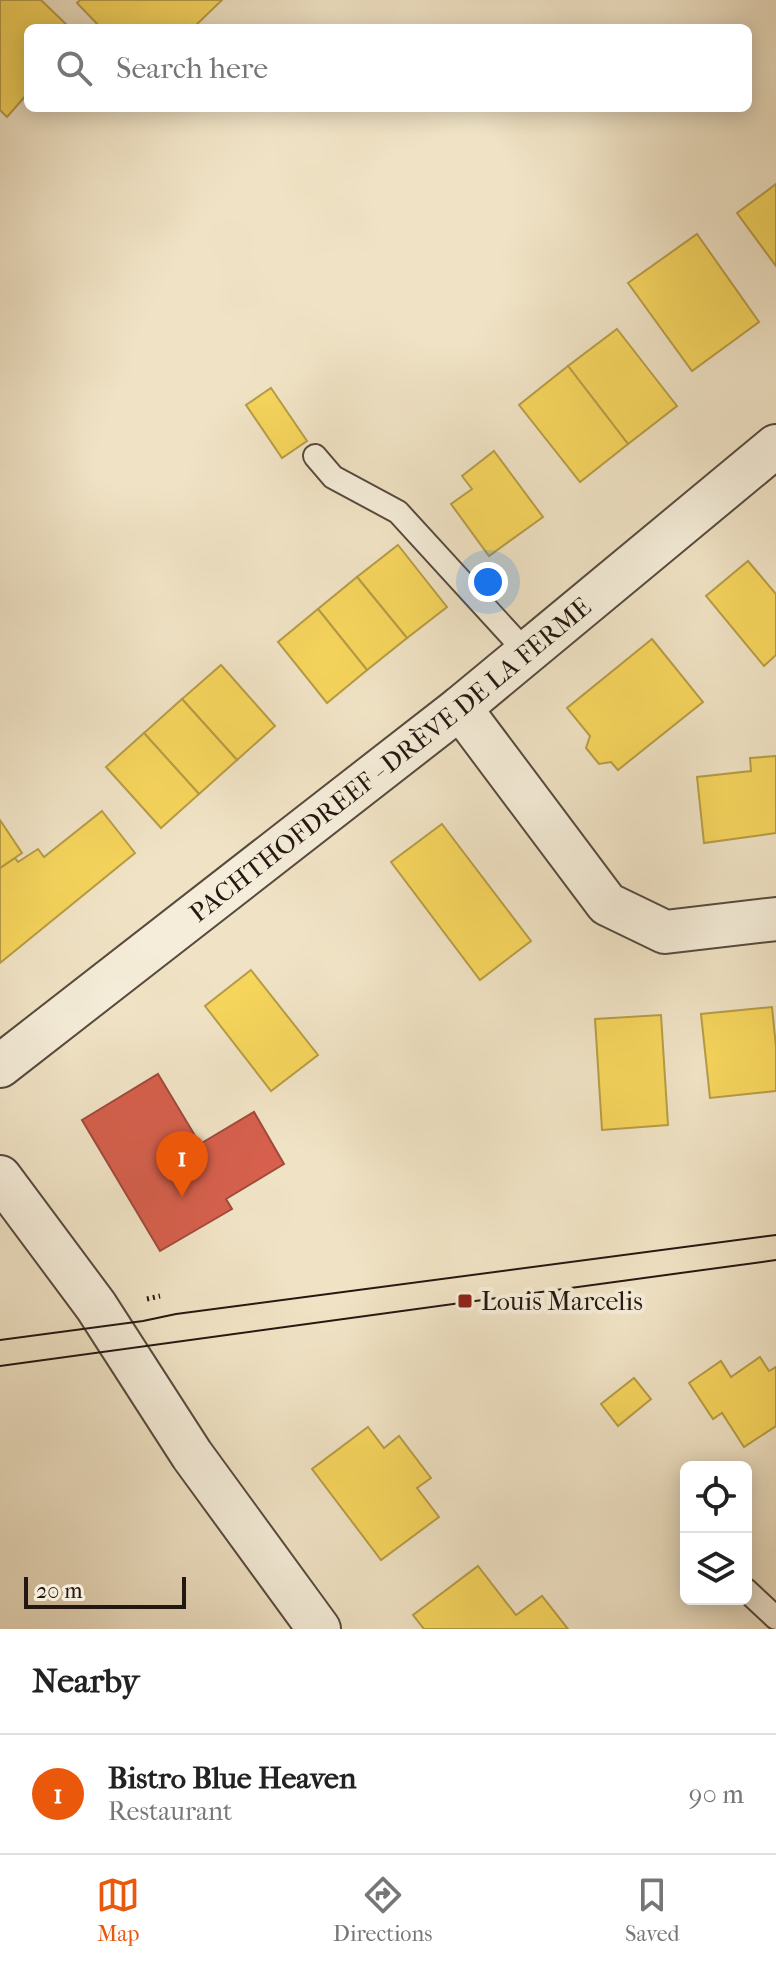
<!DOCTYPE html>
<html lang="en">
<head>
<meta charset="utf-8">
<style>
  body { margin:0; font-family:"IM FELL French Canon",serif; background:#f6f6f6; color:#222 }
  .controls { position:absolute; right:24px; bottom:24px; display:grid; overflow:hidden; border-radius:12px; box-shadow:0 4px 20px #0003 }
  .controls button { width:72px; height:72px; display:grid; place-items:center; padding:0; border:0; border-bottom:2px solid #e0e0e0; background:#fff; color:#222; font:40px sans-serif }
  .scale { position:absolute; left:24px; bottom:20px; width:162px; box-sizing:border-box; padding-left:8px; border:4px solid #241711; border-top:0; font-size:22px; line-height:28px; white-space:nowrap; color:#241711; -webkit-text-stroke:6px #f5edd9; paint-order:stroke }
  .you { position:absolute; left:488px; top:582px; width:28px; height:28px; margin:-20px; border:6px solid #fff; border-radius:50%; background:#1a73e8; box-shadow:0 0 0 12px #1a73e833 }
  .badge { display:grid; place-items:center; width:52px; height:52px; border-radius:50%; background:#ea580c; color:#fff; font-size:26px; font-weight:700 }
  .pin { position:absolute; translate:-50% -66px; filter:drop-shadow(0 2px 4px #0008) }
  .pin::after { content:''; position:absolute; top:42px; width:28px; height:24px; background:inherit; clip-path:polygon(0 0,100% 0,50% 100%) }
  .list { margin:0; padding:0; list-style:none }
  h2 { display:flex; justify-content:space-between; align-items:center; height:104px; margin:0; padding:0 32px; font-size:34px }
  h2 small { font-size:26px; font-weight:400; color:#767676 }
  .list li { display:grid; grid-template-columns:52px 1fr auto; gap:24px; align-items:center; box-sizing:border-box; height:120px; padding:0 32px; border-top:2px solid #e0e0e0 }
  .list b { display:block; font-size:30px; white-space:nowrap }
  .list p { margin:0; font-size:26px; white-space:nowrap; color:#767676 }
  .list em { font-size:26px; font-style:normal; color:#767676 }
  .icon { flex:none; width:44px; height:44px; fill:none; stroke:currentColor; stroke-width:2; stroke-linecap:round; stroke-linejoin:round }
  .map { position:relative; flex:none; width:776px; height:1629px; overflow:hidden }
  .search { position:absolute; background:#fff; box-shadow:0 4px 20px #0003; left:24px; right:24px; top:24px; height:88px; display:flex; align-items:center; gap:20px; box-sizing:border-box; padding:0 28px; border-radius:12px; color:#767676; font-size:30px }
  .sheet { height:224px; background:#fff }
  nav { display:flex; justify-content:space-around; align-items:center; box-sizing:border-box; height:112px; border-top:2px solid #e0e0e0; background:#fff; font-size:22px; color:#767676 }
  nav a { display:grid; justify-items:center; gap:4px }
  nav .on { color:#ea580c }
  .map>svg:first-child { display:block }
  .homes { fill:#f6d55c; stroke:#b79c46; stroke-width:2 }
  .shops { fill:#d6604d; stroke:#a14a3b; stroke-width:2 }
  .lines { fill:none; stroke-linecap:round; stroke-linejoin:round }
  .lane-casing { stroke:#574a3e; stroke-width:26 }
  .street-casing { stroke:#574a3e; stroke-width:46 }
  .path { stroke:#241711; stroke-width:5; stroke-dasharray:2 4; stroke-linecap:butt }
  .lane { stroke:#f5edd9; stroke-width:22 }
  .street { stroke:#f5edd9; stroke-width:42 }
  .tram { stroke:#241711; stroke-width:2 }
  .poi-dot { fill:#8f2418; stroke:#f5edd9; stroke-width:3 }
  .labels { text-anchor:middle; stroke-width:8; stroke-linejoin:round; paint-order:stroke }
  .street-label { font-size:26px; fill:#241711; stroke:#f5edd9 }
  .poi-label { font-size:26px; fill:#241711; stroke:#f5edd9; text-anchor:start }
</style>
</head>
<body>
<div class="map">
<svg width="776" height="1629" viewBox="0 0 776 1629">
  <rect width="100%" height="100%" fill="#f0e3c5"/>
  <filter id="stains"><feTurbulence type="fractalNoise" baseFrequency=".0025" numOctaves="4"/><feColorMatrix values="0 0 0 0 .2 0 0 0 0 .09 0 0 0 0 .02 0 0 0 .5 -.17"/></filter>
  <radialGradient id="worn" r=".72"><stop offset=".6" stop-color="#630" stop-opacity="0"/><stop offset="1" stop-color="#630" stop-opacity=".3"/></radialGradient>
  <g class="homes">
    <path d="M 0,0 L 41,0 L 70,28 L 28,28 L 28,93 L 7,117 L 0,110 Z"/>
    <path d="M 80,0 L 222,0 L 193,28 L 101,28 L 77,3 Z"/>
    <path d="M 776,184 L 776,266 L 737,213 Z"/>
    <path d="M 697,234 L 759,322 L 692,371 L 628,283 Z"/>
    <path d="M 617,329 L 677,406 L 628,444 L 568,366 Z"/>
    <path d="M 568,366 L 628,444 L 580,482 L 519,405 Z"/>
    <path d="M 271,388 L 307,441 L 282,458 L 246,405 Z"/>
    <path d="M 494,451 L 543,517 L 489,556 L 451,504 L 472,489 L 462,476 Z"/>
    <path d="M 398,545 L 447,607 L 407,638 L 357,577 Z"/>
    <path d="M 748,561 L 776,594 L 776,655 L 764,666 L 706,596 Z"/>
    <path d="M 357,577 L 407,638 L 367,670 L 318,609 Z"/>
    <path d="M 318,609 L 367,670 L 327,703 L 278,642 Z"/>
    <path d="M 652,639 L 703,702 L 618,770 L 611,762 L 599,764 L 586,748 L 590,736 L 567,708 Z"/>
    <path d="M 221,665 L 275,726 L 237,760 L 182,699 Z"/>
    <path d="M 182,699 L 237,760 L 199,794 L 144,733 Z"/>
    <path d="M 144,733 L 199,794 L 161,828 L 106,767 Z"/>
    <path d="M 776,756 L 776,833 L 704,843 L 697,777 L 751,771 L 750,758 Z"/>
    <path d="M 102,811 L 135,853 L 0,963 L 0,868 L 15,858 L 18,862 L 38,849 L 44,857 Z"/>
    <path d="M 0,820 L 22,853 L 0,868 Z"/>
    <path d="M 442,824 L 531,941 L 480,980 L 391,862 Z"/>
    <path d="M 251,970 L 318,1055 L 271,1091 L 205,1006 Z"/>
    <path d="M 772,1007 L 776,1047 L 776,1091 L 710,1098 L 701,1014 Z"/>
    <path d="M 661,1015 L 668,1125 L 602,1130 L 595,1019 Z"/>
    <path d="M 760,1357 L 769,1371 L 776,1367 L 776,1426 L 744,1447 L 722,1413 L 713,1419 L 689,1383 L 721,1361 L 731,1377 Z"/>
    <path d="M 634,1378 L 651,1399 L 618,1426 L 601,1404 Z"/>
    <path d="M 368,1427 L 384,1448 L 399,1436 L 431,1478 L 417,1488 L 439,1517 L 381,1560 L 312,1469 Z"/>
    <path d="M 478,1566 L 516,1615 L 542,1596 L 568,1629 L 424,1629 L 413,1615 Z"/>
  </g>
  <path class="shops" d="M 158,1074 L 200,1144 L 254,1112 L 284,1164 L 226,1199 L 232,1209 L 160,1251 L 82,1120 Z"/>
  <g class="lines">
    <defs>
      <g id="lane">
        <path d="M 315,456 L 333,477 L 398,512 L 527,653"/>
        <path d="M 746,1590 L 776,1618"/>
      </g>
      <g id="street">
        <path d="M 460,708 L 607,904 L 665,932 L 776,919"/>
        <path id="s1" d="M 0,1066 L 460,708 L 776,446"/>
        <path d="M 0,1177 L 96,1306 L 192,1455 L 319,1629"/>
      </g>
    </defs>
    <use href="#lane" class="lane-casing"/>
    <use href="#street" class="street-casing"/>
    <path class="path" d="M 147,1299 L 160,1296"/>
    <use href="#lane" class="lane"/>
    <use href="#street" class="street"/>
    <g class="tram">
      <path d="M 0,1340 L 143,1321 L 176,1314 L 776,1235"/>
      <path d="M 0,1366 L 776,1260"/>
    </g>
  </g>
  <rect class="poi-dot" x="457" y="1293" width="16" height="16" rx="4"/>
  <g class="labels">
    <g class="street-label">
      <text dy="9" stroke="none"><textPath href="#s1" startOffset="496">PACHTHOFDREEF - DRÈVE DE LA FERME</textPath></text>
    </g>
    <g class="poi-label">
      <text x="481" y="1310">Louis Marcelis</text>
    </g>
  </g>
  <rect width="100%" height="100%" filter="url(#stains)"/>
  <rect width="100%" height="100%" fill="url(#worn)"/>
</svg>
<div class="controls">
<button><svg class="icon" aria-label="locate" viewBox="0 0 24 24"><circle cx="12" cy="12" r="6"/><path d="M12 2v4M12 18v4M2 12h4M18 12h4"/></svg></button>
<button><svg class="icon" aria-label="layers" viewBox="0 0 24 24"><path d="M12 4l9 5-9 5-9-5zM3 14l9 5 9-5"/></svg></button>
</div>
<div class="scale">20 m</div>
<div class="you"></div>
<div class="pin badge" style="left:182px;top:1197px">1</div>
<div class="search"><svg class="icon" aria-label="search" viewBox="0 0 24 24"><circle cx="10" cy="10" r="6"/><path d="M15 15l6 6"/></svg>Search here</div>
</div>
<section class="sheet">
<h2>Nearby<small></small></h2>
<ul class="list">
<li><span class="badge">1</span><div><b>Bistro Blue Heaven</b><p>Restaurant</p></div><em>90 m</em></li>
</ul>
</section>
<nav>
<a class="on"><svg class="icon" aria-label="map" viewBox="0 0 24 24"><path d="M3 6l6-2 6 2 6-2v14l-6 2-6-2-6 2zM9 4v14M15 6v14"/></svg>Map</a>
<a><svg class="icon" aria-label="directions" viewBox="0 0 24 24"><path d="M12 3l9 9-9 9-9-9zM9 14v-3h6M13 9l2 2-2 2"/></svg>Directions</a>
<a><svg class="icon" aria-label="saved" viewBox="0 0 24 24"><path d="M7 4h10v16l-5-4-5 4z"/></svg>Saved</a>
</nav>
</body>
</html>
